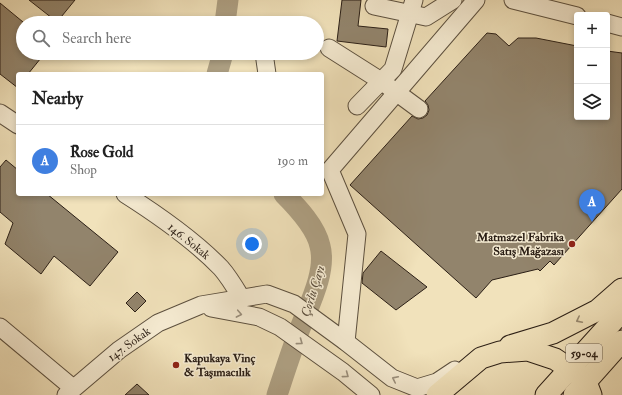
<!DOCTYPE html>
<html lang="en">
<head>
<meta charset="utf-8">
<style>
  body { margin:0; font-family:"IM FELL Double Pica",serif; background:#f6f6f6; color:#222 }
  .controls { position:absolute; right:12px; top:12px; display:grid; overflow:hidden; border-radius:4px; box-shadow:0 2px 6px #0003 }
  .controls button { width:36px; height:36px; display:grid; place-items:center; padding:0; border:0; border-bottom:1px solid #e0e0e0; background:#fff; color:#222; font:20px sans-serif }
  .you { position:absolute; left:252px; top:244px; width:14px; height:14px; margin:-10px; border:3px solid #fff; border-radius:50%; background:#1a73e8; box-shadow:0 0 0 6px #1a73e833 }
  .badge { display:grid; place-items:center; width:26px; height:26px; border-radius:50%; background:#db2777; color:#fff; font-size:13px; font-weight:700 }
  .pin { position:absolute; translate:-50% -33px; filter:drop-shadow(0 1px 2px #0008) }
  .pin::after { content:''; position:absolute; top:21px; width:14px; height:12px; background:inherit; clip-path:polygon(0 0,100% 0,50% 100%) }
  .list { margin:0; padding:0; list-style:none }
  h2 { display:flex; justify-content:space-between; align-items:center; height:52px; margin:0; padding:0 16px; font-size:17px }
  h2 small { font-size:13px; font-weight:400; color:#767676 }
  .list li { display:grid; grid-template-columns:26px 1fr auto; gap:12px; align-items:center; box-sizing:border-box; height:72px; padding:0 16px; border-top:1px solid #e0e0e0 }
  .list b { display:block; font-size:15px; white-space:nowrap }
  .list p { margin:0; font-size:13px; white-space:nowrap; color:#767676 }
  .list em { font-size:13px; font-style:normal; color:#767676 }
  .icon { flex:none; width:22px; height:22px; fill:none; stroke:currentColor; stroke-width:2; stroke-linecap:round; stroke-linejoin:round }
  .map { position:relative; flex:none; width:622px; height:395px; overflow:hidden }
  .search { position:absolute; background:#fff; box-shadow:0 2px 6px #0003; left:16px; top:16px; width:308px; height:44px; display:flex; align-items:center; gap:10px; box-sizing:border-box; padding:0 14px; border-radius:22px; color:#767676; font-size:15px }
  .panel { position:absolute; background:#fff; box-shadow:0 2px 6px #0003; left:16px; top:72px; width:308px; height:124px; border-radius:4px }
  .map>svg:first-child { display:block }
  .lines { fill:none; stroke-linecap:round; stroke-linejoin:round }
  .river { stroke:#aea083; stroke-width:21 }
  .building { fill:#92846c; stroke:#2b1f16 }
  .minor-casing { stroke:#5c503f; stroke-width:19 }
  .major-casing { stroke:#2b1f16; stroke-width:23 }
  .minor { stroke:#f6ecd3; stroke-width:17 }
  .major { stroke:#f1e2bb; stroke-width:21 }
  .oneway { stroke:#9b907e }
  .oneway2 { stroke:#988a71 }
  .poi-dot { fill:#8f2418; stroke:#f6ecd3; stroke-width:1.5 }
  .labels { text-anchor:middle; stroke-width:3; stroke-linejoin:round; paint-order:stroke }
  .shield { fill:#f6ecd3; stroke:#685c4f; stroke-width:1 }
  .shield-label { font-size:11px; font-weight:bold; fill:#2b1f16 }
  .poi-label { font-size:12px; font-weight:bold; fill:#2b1f16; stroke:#f6ecd3; text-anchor:end }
  .street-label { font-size:12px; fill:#2b1f16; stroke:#f6ecd3 }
  .water-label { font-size:13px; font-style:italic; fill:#594c3c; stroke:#f6ecd3 }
</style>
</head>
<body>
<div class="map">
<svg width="622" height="395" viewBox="0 0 622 395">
  <rect width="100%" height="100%" fill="#f1e2bb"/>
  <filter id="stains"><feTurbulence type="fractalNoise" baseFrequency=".005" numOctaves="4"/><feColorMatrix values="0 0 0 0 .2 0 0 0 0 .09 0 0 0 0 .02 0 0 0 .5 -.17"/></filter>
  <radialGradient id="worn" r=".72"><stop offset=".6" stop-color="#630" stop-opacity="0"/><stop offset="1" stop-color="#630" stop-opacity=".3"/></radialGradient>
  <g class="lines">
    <g class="river">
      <path d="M 225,23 L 228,0"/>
      <path d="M 217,74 L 223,53"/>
      <path d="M 277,395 C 284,374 291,352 299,331 C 308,307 327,272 320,246 C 316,227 298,208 284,194"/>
    </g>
  </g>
  <g class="building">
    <path d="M 29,0 L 75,0 L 57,22 Z"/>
    <path d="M 342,0 L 361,0 L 358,26 L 388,29 L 386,47 L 337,41 Z"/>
    <path d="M 0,3 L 23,22 L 23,53 L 45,53 L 28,74 L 18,74 L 18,88 L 0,74 Z"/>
    <path d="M 487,33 L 496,34 L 509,46 L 518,38 L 536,38 L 577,46 L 577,117 L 607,117 L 607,51 L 622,53 L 622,189 L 554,265 L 550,261 L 540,271 L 538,269 L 492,280 L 476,298 L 350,185 L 412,116 L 418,119 L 423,118 L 427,115 L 429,110 L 428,105 L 425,101 Z"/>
    <path d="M 6,160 L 18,170 L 18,194 L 47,194 L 118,252 L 90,286 L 54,256 L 41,274 L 5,244 L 13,223 L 0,212 L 0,167 Z"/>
    <path d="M 381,251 L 427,287 L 396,310 L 362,283 L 363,273 Z"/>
    <path d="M 137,292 L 146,301 L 135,312 L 126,303 Z"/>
    <path d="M 137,384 L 149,395 L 125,395 Z"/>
  </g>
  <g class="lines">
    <defs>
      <g id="minor">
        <path d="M 513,0 L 577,16"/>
        <path d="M 374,6 L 426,17 L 453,0"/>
        <path d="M 607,23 L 622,27"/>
        <path d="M 329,48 L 381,81 L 419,109"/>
        <path d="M 264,53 L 267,74"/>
        <path d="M 357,106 L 393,69 L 414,0"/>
        <path d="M 0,113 L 18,125"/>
        <path d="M 125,194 C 158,215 194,240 221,268 C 229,277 236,289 242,299"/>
        <path d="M 211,308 L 259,317 L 280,327 L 343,372 L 371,395"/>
        <path d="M 0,327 L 73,388"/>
        <path d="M 346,342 L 357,234 L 330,170 L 476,0"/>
        <path d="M 66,395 L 119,350 L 158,323 L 201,305 L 267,294 L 294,304 L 346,342 L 392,378 L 417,388 L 437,382 L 455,370"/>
      </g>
      <g id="major">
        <path d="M 510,346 L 553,333 L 598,310 L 622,289"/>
        <path d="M 437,395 L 481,358 L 500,352 L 528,350 L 555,359 L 579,375 L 586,382 L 591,395"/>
        <path d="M 546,395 L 622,311"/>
        <path d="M 574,395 L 622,341"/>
      </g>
    </defs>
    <use href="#minor" class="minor-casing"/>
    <use href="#major" class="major-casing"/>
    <use href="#minor" class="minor"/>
    <use href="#major" class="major"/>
  </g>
  <defs><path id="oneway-chevron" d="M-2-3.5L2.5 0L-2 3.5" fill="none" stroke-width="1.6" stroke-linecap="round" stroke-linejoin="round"/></defs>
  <g class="oneway">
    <use href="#oneway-chevron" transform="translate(239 314) rotate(11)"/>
    <use href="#oneway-chevron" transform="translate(300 342) rotate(36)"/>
    <use href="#oneway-chevron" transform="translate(346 375) rotate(37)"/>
    <use href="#oneway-chevron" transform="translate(395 379) rotate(-154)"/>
  </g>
  <use class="oneway2" href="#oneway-chevron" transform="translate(579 320) rotate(153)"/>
  <g class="poi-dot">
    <circle cx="572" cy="244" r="4"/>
    <circle cx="176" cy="365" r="4"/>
  </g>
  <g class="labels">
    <rect class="shield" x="566" y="344" width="36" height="18" rx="3"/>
    <g class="shield-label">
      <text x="584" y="357">59-04</text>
    </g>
    <g class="poi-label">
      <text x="564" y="241">Matmazel Fabrika<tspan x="564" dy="14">Satış Mağazası</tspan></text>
      <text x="184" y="362" text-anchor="start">Kapukaya Vinç<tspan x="184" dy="14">&amp; Taşımacılık</tspan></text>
    </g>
    <g class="street-label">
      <text transform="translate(189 241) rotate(39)" y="4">146. Sokak</text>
      <text transform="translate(129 344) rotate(-36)" y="4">147. Sokak</text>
    </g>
    <g class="water-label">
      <text transform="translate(312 291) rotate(-73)" y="5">Çorlu Çayı</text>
    </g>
  </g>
  <rect width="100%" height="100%" filter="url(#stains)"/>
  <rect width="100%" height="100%" fill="url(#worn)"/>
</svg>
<div class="controls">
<button>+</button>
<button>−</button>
<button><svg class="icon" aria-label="layers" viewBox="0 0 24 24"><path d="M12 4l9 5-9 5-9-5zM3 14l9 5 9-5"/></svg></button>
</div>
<div class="you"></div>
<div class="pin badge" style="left:592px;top:222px;background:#3f7fe0">A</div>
<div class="search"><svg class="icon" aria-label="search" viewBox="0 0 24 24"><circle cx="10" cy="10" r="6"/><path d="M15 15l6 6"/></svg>Search here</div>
<section class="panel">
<h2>Nearby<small></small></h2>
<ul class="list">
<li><span class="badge" style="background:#3f7fe0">A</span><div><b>Rose Gold</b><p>Shop</p></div><em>190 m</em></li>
</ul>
</section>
</div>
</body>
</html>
